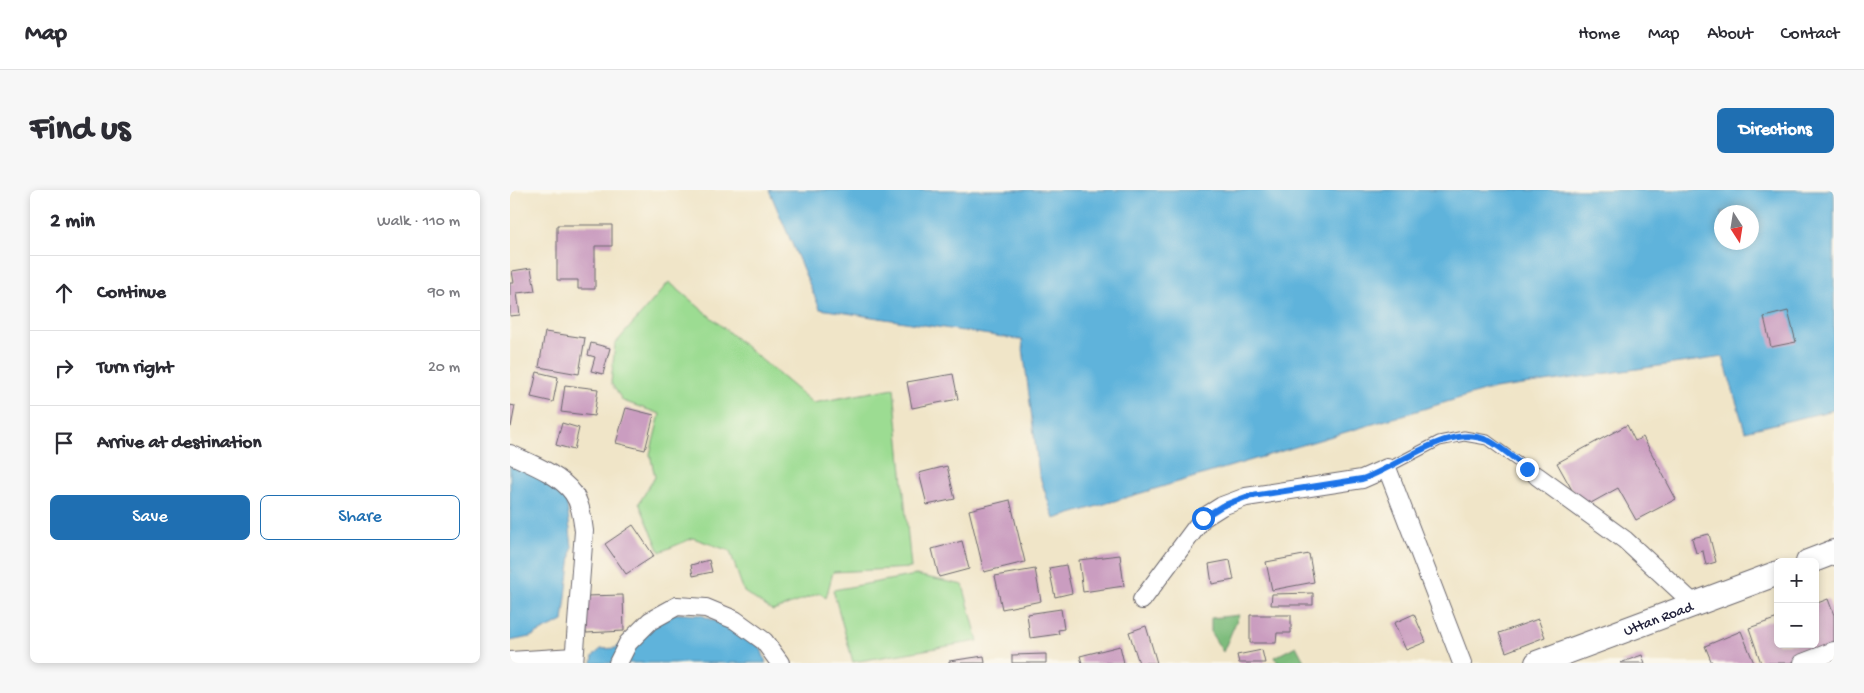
<!DOCTYPE html>
<html lang="en">
<head>
<meta charset="utf-8">
<style>
  body { margin:0; font-family:"Gochi Hand",sans-serif; background:#f7f7f7; color:#2b2b33 }
  .controls { position:absolute; right:15px; bottom:15px; display:grid; overflow:hidden; border-radius:8px; box-shadow:0 2px 8px #0003 }
  .controls button { width:45px; height:45px; display:grid; place-items:center; padding:0; border:0; border-bottom:1px solid #e1e1e2; background:#fff; color:#2b2b33; font:25px sans-serif }
  .compass { position:absolute; left:1204px; top:15px; width:45px; height:45px; border-radius:50%; background:#fff; box-shadow:0 2px 8px #0003; rotate:168deg }
  .stop { position:absolute; width:15px; height:15px; margin:-11px; border:4px solid #1a73e8; border-radius:50%; background:#fff }
  .stop.end { background:#1a73e8; border-color:#fff; box-shadow:0 1px 5px #0008 }
  .list { margin:0; padding:0; list-style:none }
  h2 { display:flex; justify-content:space-between; align-items:center; height:65px; margin:0; padding:0 20px; font-size:21px }
  h2 small { font-size:16px; font-weight:400; color:#7c7c81 }
  .list li { display:grid; grid-template-columns:32px 1fr auto; gap:15px; align-items:center; box-sizing:border-box; height:75px; padding:0 20px; border-top:1px solid #e1e1e2 }
  .list b { display:block; font-size:19px; white-space:nowrap }
  .list em { font-size:16px; font-style:normal; color:#7c7c81 }
  .actions { display:flex; gap:10px; padding:15px 20px }
  .actions a { flex:1; padding:11px 0; border:1px solid #1f6fb2; border-radius:8px; text-align:center; font-size:18px; color:#1f6fb2 }
  .actions .main { background:#1f6fb2; color:#fff }
  .icon { flex:none; width:28px; height:28px; fill:none; stroke:currentColor; stroke-width:2; stroke-linecap:round; stroke-linejoin:round }
  .map { position:relative; flex:none; width:1324px; height:473px; overflow:hidden; border-radius:8px }
  header { display:flex; align-items:center; gap:30px; box-sizing:border-box; height:70px; padding:0 25px; background:#fff; border-bottom:1px solid #e1e1e2 }
  header strong { font-size:24px }
  nav { display:flex; gap:28px; margin-inline-start:auto; font-size:18px }
  .intro { display:flex; align-items:center; justify-content:space-between; box-sizing:border-box; height:120px; padding:0 30px }
  h1 { margin:0; font-size:35px }
  .button { padding:12px 22px; border-radius:8px; background:#1f6fb2; color:#fff; font-size:18px; font-weight:700 }
  main { display:flex; gap:30px; padding:0 30px }
  aside { flex:1; background:#fff; border-radius:8px; box-shadow:0 2px 8px #0003 }
  .map>svg:first-child { display:block }
  .green { fill:#9cdc92; stroke:#5f7f66 }
  .forest { fill:#7dbc7c; stroke:#506f5c }
  .water { fill:#5fb3db; stroke:#406a8b; fill-rule:evenodd }
  .building { fill:#ca9dc0 }
  .lines { fill:none; stroke-linecap:round; stroke-linejoin:round }
  .service-casing { stroke:#6a666c; stroke-width:11 }
  .minor-casing { stroke:#6a666c; stroke-width:20 }
  .secondary-casing { stroke:#6a666c; stroke-width:26 }
  .service { stroke:#fff; stroke-width:9 }
  .minor { stroke:#fff; stroke-width:18 }
  .secondary { stroke:#fff; stroke-width:24 }
  .route { stroke:#1a73e8; stroke-width:6 }
  .labels { text-anchor:middle; stroke-width:4; stroke-linejoin:round; paint-order:stroke }
  .street-label { font-size:15px; fill:#22223b; stroke:#fbf7ec }
</style>
</head>
<body>
<header>
<strong>Map</strong>
<nav><a>Home</a><a>Map</a><a>About</a><a>Contact</a></nav>
</header>
<div class="intro"><h1>Find us</h1><a class="button">Directions</a></div>
<main>
<aside>
<h2>2 min<small>Walk · 110 m</small></h2>
<ul class="list">
<li><svg class="icon" aria-label="ahead" viewBox="0 0 24 24"><path d="M12 20V5M6 11l6-6 6 6"/></svg><div><b>Continue</b></div><em>90 m</em></li>
<li><svg class="icon" aria-label="right" viewBox="0 0 24 24"><path d="M7 20v-9h11M14 6l5 5-5 5"/></svg><div><b>Turn right</b></div><em>20 m</em></li>
<li><svg class="icon" aria-label="arrive" viewBox="0 0 24 24"><path d="M6 21V4h12l-3 4 3 4H6"/></svg><div><b>Arrive at destination</b></div></li>
</ul>
<div class="actions"><a class="main">Save</a><a>Share</a></div>
</aside>
<div class="map">
<svg width="1324" height="473" viewBox="0 0 1324 473">
  <rect width="100%" height="100%" fill="#fbf7ec"/>
  <filter id="ink" filterUnits="userSpaceOnUse"><feTurbulence type="fractalNoise" baseFrequency=".02" numOctaves="2"/><feDisplacementMap in="SourceGraphic" scale="10" xChannelSelector="R" yChannelSelector="G"/><feConvolveMatrix kernelMatrix="1 2 1 2 8 2 1 2 1" color-interpolation-filters="sRGB"/></filter>
  <filter id="wash" filterUnits="userSpaceOnUse"><feTurbulence type="fractalNoise" baseFrequency=".0096" numOctaves="4" result="noise"/><feDisplacementMap in="SourceGraphic" scale="20" xChannelSelector="R" yChannelSelector="G"/><feGaussianBlur stdDeviation="1.12" result="paint"/><feColorMatrix in="noise" values="0 0 0 0 0 0 0 0 0 0 0 0 0 0 0 0 0 1.4 0 .05"/><feComposite in="paint" operator="in"/></filter>
  <g filter="url(#wash)">
    <rect width="100%" height="100%" fill="#f0e5c8"/>
    <g class="green">
      <path d="M 159,92 L 303,213 L 384,198 L 401,378 L 323,382 L 316,408 L 310,403 L 263,421 L 234,402 L 220,361 L 183,348 L 150,362 L 129,313 L 145,287 L 140,264 L 150,224 L 113,211 L 101,193 L 105,154 Z"/>
      <path d="M 406,385 L 453,395 L 468,451 L 343,472 L 323,400 Z"/>
    </g>
    <g class="forest">
      <path d="M 729,425 L 713,462 L 701,443 L 701,428 Z"/>
      <path d="M 786,456 L 795,473 L 768,473 L 765,467 Z"/>
    </g>
    <g class="water">
      <path d="M 259,0 L 1324,0 L 1324,220 L 1235,241 L 1213,167 L 977,200 L 544,329 L 529,284 L 512,150 L 310,119 ZM 1212,22 L 1242,22 L 1242,52 L 1212,52 Z"/>
      <path d="M 0,265 L 46,293 L 57,314 L 62,357 L 53,431 L 20,447 L 0,451 Z"/>
      <path d="M 155,423 L 191,425 L 224,439 L 251,458 L 256,473 L 82,473 L 83,466 L 91,459 L 106,458 L 130,431 Z"/>
    </g>
    <g id="blocks">
      <g class="building">
        <path d="M 47,35 L 102,35 L 102,56 L 85,56 L 85,99 L 68,99 L 68,90 L 47,90 Z"/>
        <path d="M 21,78 L 25,101 L 7,103 L 10,125 L 0,126 L 0,93 L 4,93 L 2,81 Z"/>
        <path d="M 1278,121 L 1286,152 L 1261,157 L 1254,127 Z"/>
        <path d="M 35,142 L 75,148 L 69,184 L 29,177 Z"/>
        <path d="M 81,153 L 100,158 L 93,184 L 81,181 L 85,167 L 78,165 Z"/>
        <path d="M 27,182 L 48,187 L 43,212 L 21,207 Z"/>
        <path d="M 443,184 L 448,209 L 402,218 L 397,192 Z"/>
        <path d="M 55,195 L 88,199 L 84,226 L 51,222 Z"/>
        <path d="M 0,215 L 5,216 L 1,237 L 0,237 Z"/>
        <path d="M 116,218 L 144,225 L 135,260 L 106,253 Z"/>
        <path d="M 52,233 L 69,238 L 64,260 L 46,255 Z"/>
        <path d="M 1117,235 L 1125,251 L 1133,247 L 1166,309 L 1126,330 L 1108,298 L 1072,318 L 1047,273 Z"/>
        <path d="M 437,276 L 445,309 L 417,315 L 409,283 Z"/>
        <path d="M 500,310 L 515,372 L 474,382 L 459,320 Z"/>
        <path d="M 123,335 L 144,366 L 116,384 L 95,354 Z"/>
        <path d="M 1199,344 L 1206,372 L 1196,375 L 1193,361 L 1186,363 L 1182,348 Z"/>
        <path d="M 452,351 L 459,379 L 429,387 L 422,359 Z"/>
        <path d="M 799,364 L 804,392 L 762,400 L 756,372 Z"/>
        <path d="M 610,365 L 614,396 L 573,402 L 569,370 Z"/>
        <path d="M 199,370 L 202,382 L 183,386 L 181,375 Z"/>
        <path d="M 720,370 L 724,390 L 702,394 L 699,374 Z"/>
        <path d="M 556,375 L 562,403 L 545,407 L 539,378 Z"/>
        <path d="M 525,379 L 531,411 L 492,419 L 485,386 Z"/>
        <path d="M 803,403 L 803,415 L 761,415 L 762,404 Z"/>
        <path d="M 113,405 L 114,441 L 76,443 L 75,406 Z"/>
        <path d="M 1318,409 L 1324,425 L 1324,457 L 1280,473 L 1251,473 L 1239,438 L 1268,428 L 1268,454 L 1305,454 L 1305,414 Z"/>
        <path d="M 551,419 L 554,439 L 548,440 L 549,444 L 520,448 L 517,424 Z"/>
        <path d="M 904,424 L 916,452 L 896,460 L 884,433 Z"/>
        <path d="M 740,425 L 781,425 L 781,443 L 767,443 L 766,453 L 740,453 Z"/>
        <path d="M 1028,429 L 1035,447 L 996,462 L 989,443 Z"/>
        <path d="M 636,436 L 647,473 L 629,473 L 619,442 Z"/>
        <path d="M 1231,441 L 1244,473 L 1202,473 L 1195,456 Z"/>
        <path d="M 610,456 L 614,473 L 572,473 L 570,466 Z"/>
        <path d="M 752,460 L 755,473 L 729,473 L 727,465 Z"/>
        <path d="M 536,464 L 536,473 L 502,473 L 502,465 Z"/>
        <path d="M 1132,465 L 1135,473 L 1110,473 Z"/>
        <path d="M 474,466 L 475,473 L 439,473 L 439,471 Z"/>
      </g>
    </g>
  </g>
  <g filter="url(#ink)">
    <use href="#blocks" fill-opacity="0" stroke="#6a666c" stroke-width="1"/>
    <g class="lines">
      <defs>
        <path id="service" d="M 877,278 L 929,251 L 954,246 L 977,250 L 1027,286"/>
        <g id="minor">
          <path d="M 0,264 C 21,274 49,284 63,303 C 71,314 72,328 74,341 L 64,473"/>
          <path d="M 1027,286 L 1115,350 L 1184,414"/>
          <path d="M 632,410 L 693,328 L 712,316 L 736,307 L 852,289 L 877,278 L 952,473"/>
          <path d="M 0,471 L 64,467"/>
          <path d="M 108,473 L 118,453 L 140,431 L 167,416 L 196,418 L 225,430 L 254,451 L 270,473"/>
          <path d="M 1293,473 L 1324,461"/>
        </g>
        <g id="secondary">
          <path d="M 1298,372 L 1324,362"/>
          <path id="s1" d="M 1027,473 L 1268,383"/>
        </g>
      </defs>
      <use href="#service" class="service-casing"/>
      <use href="#minor" class="minor-casing"/>
      <use href="#secondary" class="secondary-casing"/>
      <use href="#service" class="service"/>
      <use href="#minor" class="minor"/>
      <use href="#secondary" class="secondary"/>
    </g>
  </g>
  <g class="lines" filter="url(#ink)">
    <path class="route" d="M 693,328 L 712,316 L 736,307 L 852,289 C 889,277 937,233 977,250 C 988,254 1007,271 1017,279"/>
  </g>
  <g class="labels">
    <g class="street-label">
      <text dy="5" stroke="none"><textPath href="#s1" startOffset="129">Uttan Road</textPath></text>
    </g>
  </g>
</svg>
<div class="controls">
<button>+</button>
<button>−</button>
</div>
<svg class="compass" viewBox="-18 -18 36 36"><path d="M0-13l5 13h-10z" fill="#e53935"/><path d="M0 13l5-13h-10z" fill="#7c7c81"/></svg>
<div class="stop" style="left:693px;top:328px"></div>
<div class="stop end" style="left:1017px;top:279px"></div>
</div>
</main>
</body>
</html>
